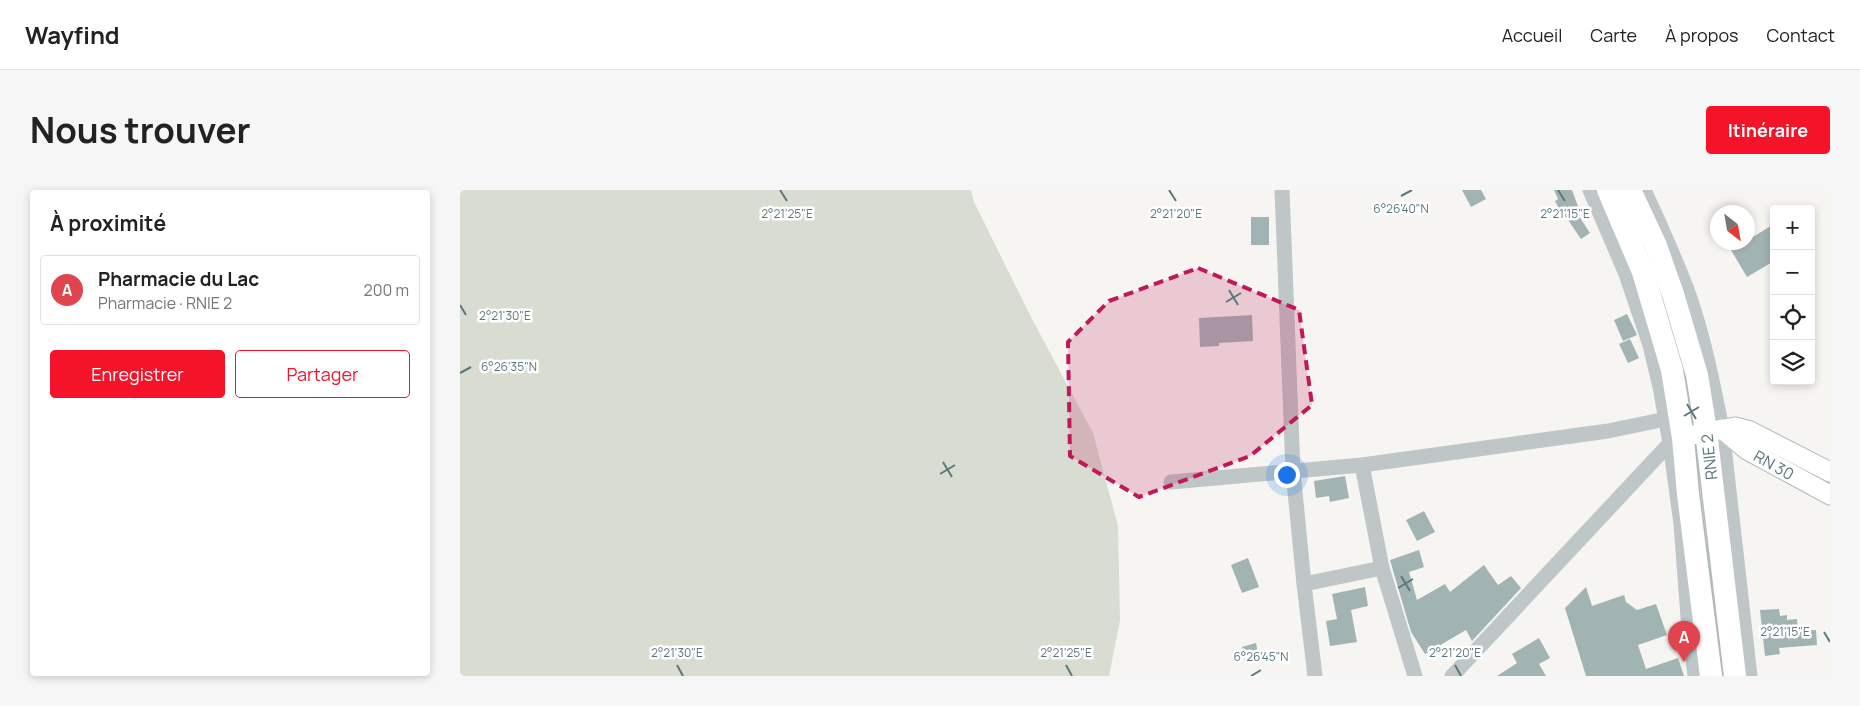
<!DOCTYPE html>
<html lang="fr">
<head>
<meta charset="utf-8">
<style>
  body { margin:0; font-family:Manrope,sans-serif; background:#f6f6f6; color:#222 }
  .controls { position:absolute; right:15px; top:15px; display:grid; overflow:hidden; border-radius:5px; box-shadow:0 2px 8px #0003 }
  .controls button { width:45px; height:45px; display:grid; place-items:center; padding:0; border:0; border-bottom:1px solid #e0e0e0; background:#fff; color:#222; font:25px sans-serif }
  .compass { position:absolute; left:1250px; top:15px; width:45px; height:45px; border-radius:50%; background:#fff; box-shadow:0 2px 8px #0003; rotate:149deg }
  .you { position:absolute; left:826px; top:284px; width:18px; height:18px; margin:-12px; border:4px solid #fff; border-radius:50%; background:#1a73e8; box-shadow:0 0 0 8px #1a73e833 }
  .badge { display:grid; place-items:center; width:32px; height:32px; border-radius:50%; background:#f5132a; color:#fff; font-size:16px; font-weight:700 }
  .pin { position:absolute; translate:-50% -41px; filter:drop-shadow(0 1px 2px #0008) }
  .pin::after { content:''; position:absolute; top:26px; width:18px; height:15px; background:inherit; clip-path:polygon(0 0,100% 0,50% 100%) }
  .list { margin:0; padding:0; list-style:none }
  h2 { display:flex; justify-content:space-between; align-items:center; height:65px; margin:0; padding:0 20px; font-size:21px }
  h2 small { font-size:16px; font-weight:400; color:#767676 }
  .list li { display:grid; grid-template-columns:32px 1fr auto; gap:15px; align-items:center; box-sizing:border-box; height:70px; margin:0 10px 10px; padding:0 10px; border:1px solid #e0e0e0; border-radius:5px }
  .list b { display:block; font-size:19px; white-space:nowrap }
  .list p { margin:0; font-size:16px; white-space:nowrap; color:#767676 }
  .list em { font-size:16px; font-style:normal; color:#767676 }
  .actions { display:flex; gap:10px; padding:15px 20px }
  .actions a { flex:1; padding:11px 0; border:1px solid #f5132a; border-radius:5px; text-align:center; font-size:18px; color:#f5132a }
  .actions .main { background:#f5132a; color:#fff }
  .icon { flex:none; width:28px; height:28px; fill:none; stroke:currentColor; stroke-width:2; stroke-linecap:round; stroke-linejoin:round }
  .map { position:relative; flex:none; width:1370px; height:486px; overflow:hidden; border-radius:5px }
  header { display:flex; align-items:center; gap:30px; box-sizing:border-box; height:70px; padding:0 25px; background:#fff; border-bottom:1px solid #e0e0e0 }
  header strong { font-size:24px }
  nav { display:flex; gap:28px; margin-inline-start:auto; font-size:18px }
  .intro { display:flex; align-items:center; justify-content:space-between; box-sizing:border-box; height:120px; padding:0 30px }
  h1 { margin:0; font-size:35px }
  .button { padding:12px 22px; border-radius:5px; background:#f5132a; color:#fff; font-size:18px; font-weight:700 }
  main { display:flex; gap:30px; padding:0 30px }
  aside { flex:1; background:#fff; border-radius:5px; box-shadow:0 2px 8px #0003 }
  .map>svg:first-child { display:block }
  .green { fill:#d8dcd1 }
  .building { fill:#a2b3b4 }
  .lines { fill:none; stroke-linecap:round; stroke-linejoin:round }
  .major-casing { stroke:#b1babc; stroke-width:21 }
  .highway-casing { stroke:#b1b9ba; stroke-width:25 }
  .minor { stroke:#bec6c7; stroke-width:15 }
  .major { stroke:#fff; stroke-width:19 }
  .highway { stroke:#fff; stroke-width:22 }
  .marked { fill:#c2185b; fill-opacity:0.2; stroke:#c2185b; stroke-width:4; stroke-dasharray:10 6; stroke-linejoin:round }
  .ticks { fill:none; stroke:#5a787b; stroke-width:2 }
  .labels { text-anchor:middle; stroke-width:5; stroke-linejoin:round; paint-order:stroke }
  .street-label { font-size:16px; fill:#5a787b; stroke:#fff }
  .ticks-label { font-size:12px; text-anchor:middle; fill:#5a787b; stroke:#fff; stroke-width:5; stroke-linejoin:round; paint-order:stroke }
</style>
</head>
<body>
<header>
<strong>Wayfind</strong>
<nav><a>Accueil</a><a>Carte</a><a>À propos</a><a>Contact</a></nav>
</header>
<div class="intro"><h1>Nous trouver</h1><a class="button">Itinéraire</a></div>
<main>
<aside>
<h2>À proximité<small></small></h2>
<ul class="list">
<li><span class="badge" style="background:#e0444e">A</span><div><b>Pharmacie du Lac</b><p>Pharmacie · RNIE 2</p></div><em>200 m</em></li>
</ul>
<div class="actions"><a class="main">Enregistrer</a><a>Partager</a></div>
</aside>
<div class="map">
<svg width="1370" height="486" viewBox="0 0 1370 486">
  <rect width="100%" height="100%" fill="#f6f5f2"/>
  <path class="green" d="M 0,0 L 511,0 L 514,12 L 572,129 L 633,243 L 658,336 L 660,430 L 649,486 L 0,486 Z"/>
  <g class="building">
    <path d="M 1002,0 L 1021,0 L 1026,9 L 1011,17 Z"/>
    <path d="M 1094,0 L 1112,0 L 1120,22 L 1117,23 L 1130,43 L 1121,49 L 1106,27 L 1104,28 L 1095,11 L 1098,9 Z"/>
    <rect x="791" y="27" width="18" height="28"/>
    <path d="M 1314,34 L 1314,71 L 1287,87 L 1271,60 L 1284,52 L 1288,52 L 1288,50 Z"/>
    <path d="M 1167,124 L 1177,145 L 1163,151 L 1154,130 Z"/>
    <path d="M 792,125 L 793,151 L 759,153 L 759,156 L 740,157 L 739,128 Z"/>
    <path d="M 1170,149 L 1179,168 L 1168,173 L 1159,154 Z"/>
    <path d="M 885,286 L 889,308 L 870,312 L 869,306 L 856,308 L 854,291 Z"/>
    <path d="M 964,321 L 975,342 L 957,351 L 946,330 Z"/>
    <path d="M 959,360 L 964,377 L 949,382 L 957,410 L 985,394 L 990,402 L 1024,375 L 1038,395 L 1051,386 L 1061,398 L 1012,451 L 1006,440 L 965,464 L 951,442 L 930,370 Z"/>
    <path d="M 788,368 L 799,397 L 782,403 L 771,375 Z"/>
    <path d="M 905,397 L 908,416 L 891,420 L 897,452 L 870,456 L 866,431 L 877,429 L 872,404 Z"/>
    <path d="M 1126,397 L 1132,416 L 1164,405 L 1166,412 L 1177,420 L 1196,414 L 1207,445 L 1178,455 L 1186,479 L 1218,468 L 1224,486 L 1126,486 L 1105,418 Z"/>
    <path d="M 1319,419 L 1320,426 L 1327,425 L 1327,430 L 1337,429 L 1338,441 L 1356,440 L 1357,455 L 1319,458 L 1320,464 L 1305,466 L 1300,420 Z"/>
    <path d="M 1079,448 L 1090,468 L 1079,474 L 1086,486 L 1037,486 L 1057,473 L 1052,464 Z"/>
    <path d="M 796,453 L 799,469 L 785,472 L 782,457 Z"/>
  </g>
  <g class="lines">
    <defs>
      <g id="major">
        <path d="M 1262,239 L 1287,260 L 1370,305"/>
        <path d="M 1232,245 L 1275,237 L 1290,241 L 1370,282"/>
      </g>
      <g id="highway">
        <path d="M 1148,0 L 1183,82 L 1212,180 L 1223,248 L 1228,304 L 1251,486"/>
        <path d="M 1170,0 L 1196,56 L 1213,104 L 1237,185 L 1246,241 L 1275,486"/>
      </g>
    </defs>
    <use href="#major" class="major-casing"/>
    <use href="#highway" class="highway-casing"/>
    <g class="minor">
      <path d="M 822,0 L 833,281 L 844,394 L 855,486"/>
      <path d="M 1130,0 L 1166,84 L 1190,155 L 1200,197 L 1210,253 L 1221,334 L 1228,427 L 1235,486"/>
      <path d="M 1184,0 C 1200,35 1216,69 1229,105 C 1244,148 1253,194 1262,239 L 1290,486"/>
      <path d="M 902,275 L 922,378 L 955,486"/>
      <path d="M 711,292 L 902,275 L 1148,241 L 1206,229"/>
      <path d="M 844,394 L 922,378"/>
      <path d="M 992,486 L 1210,253 L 1216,250"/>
    </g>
    <use href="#major" class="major"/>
    <use href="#highway" class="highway"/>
  </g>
  <path class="marked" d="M 738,78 L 839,120 L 852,215 L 790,266 L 679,307 L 610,266 L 608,152 L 649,111 Z"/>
  <path class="ticks" d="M 320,0 L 327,11M 709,0 L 716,11M 1098,0 L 1105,11M 941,6 L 952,0M 769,100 L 778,115M 766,112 L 781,103M 0,115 L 6,125M 0,183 L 11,177M 1227,214 L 1236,229M 1224,226 L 1239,217M 483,272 L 492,287M 480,284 L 495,275M 941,386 L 950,401M 938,398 L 953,389M 1364,442 L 1370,452M 217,475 L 223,486M 606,475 L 612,486M 995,475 L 1001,486M 791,486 L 801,480"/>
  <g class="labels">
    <g class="street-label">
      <text transform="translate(1249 267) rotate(-96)" y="6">RNIE 2</text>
      <text transform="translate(1314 275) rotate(29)" y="6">RN 30</text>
    </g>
  </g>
  <g class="ticks-label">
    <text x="941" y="23">6°26'40"N</text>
    <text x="327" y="28">2°21'25"E</text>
    <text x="1105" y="28">2°21'15"E</text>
    <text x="716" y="28">2°21'20"E</text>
    <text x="45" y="130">2°21'30"E</text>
    <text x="49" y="181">6°26'35"N</text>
    <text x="1325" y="446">2°21'15"E</text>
    <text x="217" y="467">2°21'30"E</text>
    <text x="606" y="467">2°21'25"E</text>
    <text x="995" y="467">2°21'20"E</text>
    <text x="801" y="471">6°26'45"N</text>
  </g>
</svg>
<div class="controls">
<button>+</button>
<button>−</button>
<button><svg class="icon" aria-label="locate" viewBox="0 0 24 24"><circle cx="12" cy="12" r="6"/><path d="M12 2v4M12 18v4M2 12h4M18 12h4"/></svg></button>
<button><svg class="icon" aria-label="layers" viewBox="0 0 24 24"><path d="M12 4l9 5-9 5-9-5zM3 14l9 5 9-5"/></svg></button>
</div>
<svg class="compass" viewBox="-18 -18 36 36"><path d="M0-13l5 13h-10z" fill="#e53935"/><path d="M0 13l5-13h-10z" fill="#767676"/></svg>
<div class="you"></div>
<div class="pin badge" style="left:1224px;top:472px;background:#e0444e">A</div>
</div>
</main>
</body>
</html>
